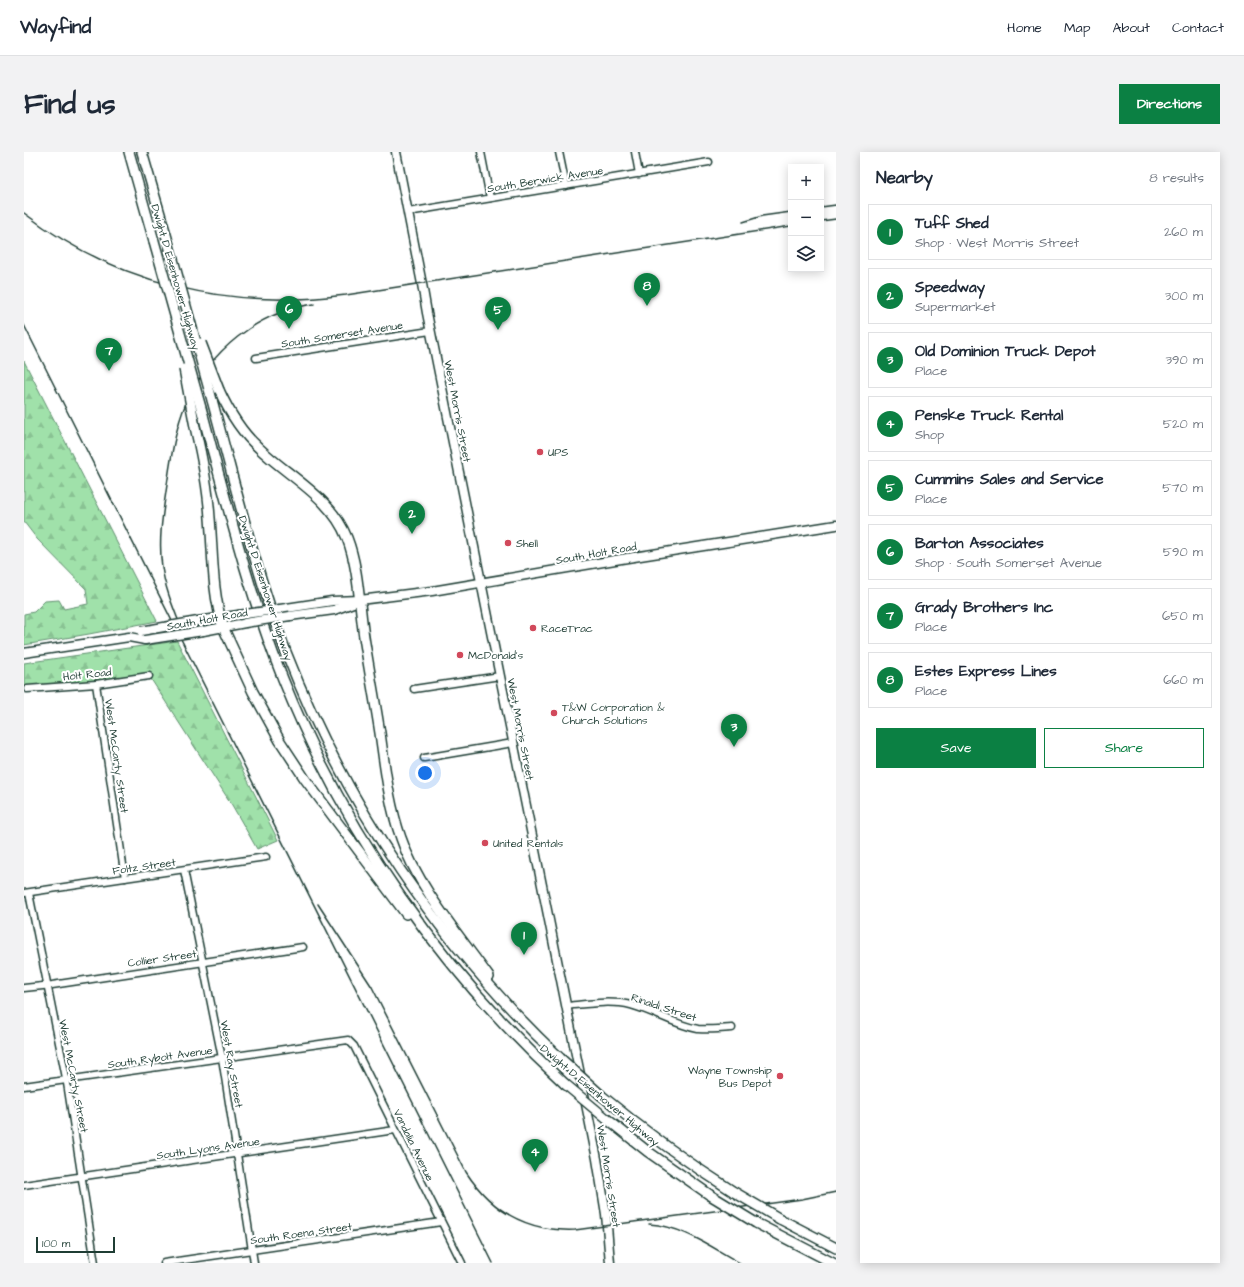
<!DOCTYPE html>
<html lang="en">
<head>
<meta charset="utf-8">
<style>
  body { margin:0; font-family:"Architects Daughter",sans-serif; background:#f2f2f3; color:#1f2937 }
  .controls { position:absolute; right:12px; top:12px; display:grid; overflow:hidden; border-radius:0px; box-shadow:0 2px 10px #0003 }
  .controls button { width:36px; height:36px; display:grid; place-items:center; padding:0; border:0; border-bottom:1px solid #e0e1e3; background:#fff; color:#1f2937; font:20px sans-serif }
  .scale { position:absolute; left:12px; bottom:10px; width:79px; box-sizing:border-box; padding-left:4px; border:2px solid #1f3d34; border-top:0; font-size:11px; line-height:14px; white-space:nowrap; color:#1f3d34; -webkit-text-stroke:3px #fff; paint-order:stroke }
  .you { position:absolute; left:401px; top:621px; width:14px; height:14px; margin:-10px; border:3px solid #fff; border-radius:50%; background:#1a73e8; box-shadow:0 0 0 6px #1a73e833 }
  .badge { display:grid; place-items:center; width:26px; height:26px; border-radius:50%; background:#0b8043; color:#fff; font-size:13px; font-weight:700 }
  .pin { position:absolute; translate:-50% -33px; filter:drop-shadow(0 1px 2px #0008) }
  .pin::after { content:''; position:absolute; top:21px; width:14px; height:12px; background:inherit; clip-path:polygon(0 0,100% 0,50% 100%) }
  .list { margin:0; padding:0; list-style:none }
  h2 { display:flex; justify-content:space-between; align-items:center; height:52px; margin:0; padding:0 16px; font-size:17px }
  h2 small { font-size:13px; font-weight:400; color:#747a83 }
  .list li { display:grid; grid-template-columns:26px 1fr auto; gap:12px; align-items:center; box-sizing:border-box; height:56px; margin:0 8px 8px; padding:0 8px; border:1px solid #e0e1e3; border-radius:0px }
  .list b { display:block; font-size:15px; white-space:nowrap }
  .list p { margin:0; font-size:13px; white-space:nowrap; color:#747a83 }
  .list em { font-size:13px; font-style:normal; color:#747a83 }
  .actions { display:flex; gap:8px; padding:12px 16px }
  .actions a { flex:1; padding:9px 0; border:1px solid #0b8043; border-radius:0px; text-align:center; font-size:14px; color:#0b8043 }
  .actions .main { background:#0b8043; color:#fff }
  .icon { flex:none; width:22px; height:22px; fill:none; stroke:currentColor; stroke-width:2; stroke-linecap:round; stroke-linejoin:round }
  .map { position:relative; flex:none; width:812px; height:1111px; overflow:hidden; border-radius:0px }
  header { display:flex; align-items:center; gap:24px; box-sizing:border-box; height:56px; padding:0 20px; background:#fff; border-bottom:1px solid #e0e1e3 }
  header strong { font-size:19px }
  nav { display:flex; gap:22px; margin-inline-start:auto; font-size:14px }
  .intro { display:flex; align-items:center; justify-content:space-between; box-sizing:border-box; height:96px; padding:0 24px }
  h1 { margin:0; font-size:28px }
  .button { padding:10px 18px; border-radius:0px; background:#0b8043; color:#fff; font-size:14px; font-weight:700 }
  main { display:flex; gap:24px; padding:0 24px }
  aside { flex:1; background:#fff; border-radius:0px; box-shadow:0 2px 10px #0003 }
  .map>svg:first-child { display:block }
  .forest { fill:url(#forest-firs); stroke:#608f6f }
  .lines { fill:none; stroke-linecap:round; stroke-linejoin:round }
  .minor-casing { stroke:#1f3d34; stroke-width:9 }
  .major-casing { stroke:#1f3d34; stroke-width:11 }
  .highway-casing { stroke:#1f3d34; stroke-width:12 }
  .minor { stroke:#fff; stroke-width:6 }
  .major { stroke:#fff; stroke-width:8 }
  .highway { stroke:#fff; stroke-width:9 }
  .rail { stroke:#1f3d34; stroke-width:1.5 }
  .major-bridge-casing { stroke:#1f3d34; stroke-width:11; stroke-linecap:butt }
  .highway-bridge-casing { stroke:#1f3d34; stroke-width:12; stroke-linecap:butt }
  .major-bridge { stroke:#fff; stroke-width:8 }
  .highway-bridge { stroke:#fff; stroke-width:9 }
  .poi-dot { fill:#d1495b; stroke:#fff; stroke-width:1.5 }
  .labels { text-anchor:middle; stroke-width:4; stroke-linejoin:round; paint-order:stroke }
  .street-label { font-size:11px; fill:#1f3d34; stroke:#fff }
  .poi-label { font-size:11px; fill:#1f3d34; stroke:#fff; text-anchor:start }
</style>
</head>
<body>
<header>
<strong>Wayfind</strong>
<nav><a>Home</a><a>Map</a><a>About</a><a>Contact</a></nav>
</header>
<div class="intro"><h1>Find us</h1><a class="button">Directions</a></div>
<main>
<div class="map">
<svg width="812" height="1111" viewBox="0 0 812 1111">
  <defs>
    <pattern id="forest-firs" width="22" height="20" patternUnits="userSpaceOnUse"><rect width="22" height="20" fill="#a0e1aa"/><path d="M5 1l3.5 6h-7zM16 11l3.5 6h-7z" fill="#89c293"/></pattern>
  </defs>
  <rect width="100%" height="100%" fill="#fff"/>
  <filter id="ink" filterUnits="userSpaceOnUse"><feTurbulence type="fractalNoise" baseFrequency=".025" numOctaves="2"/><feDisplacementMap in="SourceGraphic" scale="8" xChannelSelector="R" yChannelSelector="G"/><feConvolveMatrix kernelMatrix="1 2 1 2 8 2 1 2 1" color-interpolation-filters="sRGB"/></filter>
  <g filter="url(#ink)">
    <g class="forest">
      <path d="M 0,209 L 133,469 L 65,482 L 0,493 L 0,462 L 10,460 L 21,449 L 35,448 L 40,457 L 64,452 L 62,437 L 13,387 L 0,370 Z"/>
      <path d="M 153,489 L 254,688 L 233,697 L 208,653 L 125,524 L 70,534 L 0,539 L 0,511 Z"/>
    </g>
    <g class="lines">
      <defs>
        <g id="minor">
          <path d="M 457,0 L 466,46"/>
          <path d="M 535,0 L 542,34"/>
          <path d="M 611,0 L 615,22"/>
          <path d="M 384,60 L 685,10"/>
          <path d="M 232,206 L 406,179"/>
          <path d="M 72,532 L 101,726"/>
          <path d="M 3,537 L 72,532 L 125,524"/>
          <path d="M 390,537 L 476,524"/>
          <path d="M 400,606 L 489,591"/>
          <path d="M 160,718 L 198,906 L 230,1111"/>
          <path d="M 0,741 L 242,705"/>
          <path d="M 5,741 L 43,931 L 71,1111"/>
          <path d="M 0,836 L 28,833 L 279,795"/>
          <path d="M 542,854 C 563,852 586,848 607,853 C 630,859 651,873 674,877 C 685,878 697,877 708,876"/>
          <path d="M 0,934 L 324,888 L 330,894 L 438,1111"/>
          <path d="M 0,1033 L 371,978"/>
          <path d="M 140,1111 L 417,1070"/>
        </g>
        <g id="major">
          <path d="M 372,0 L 398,132 L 403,161 L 573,1007 L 582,1062 L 586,1111"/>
          <path d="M 256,457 L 308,449 L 336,448 L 408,439 L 597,407 L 812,373"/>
          <path d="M 266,464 L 310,458 L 329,451"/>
          <path d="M 174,469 L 214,463"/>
          <path d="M 179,479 L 221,471"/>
          <path d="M 0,501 L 105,485 L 121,488"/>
        </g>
        <g id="highway">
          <path d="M 105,0 L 130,89"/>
          <path d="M 118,0 L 145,93"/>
          <path d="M 195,238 C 205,260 217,280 235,296 C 265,325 307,345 323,386 C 335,417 335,452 340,485 C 345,517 351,549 356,581 C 361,616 365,653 377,686 C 393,734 435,783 465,825"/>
          <path d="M 188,248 C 211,332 231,418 262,500 C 322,654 416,793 536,906"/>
          <path d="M 179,263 C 203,352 225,442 259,527 C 321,682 418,819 541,932"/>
          <path d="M 171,275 C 178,305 184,335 186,366 C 189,402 188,440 199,475 L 229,540 L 256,589 L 281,627 L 382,762"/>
          <path d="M 578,944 C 620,979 664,1011 710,1040"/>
          <path d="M 584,968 L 623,999 L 686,1043"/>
          <path d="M 756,1067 L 812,1096"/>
          <path d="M 732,1071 L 809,1111"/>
        </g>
      </defs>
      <use href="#minor" class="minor-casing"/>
      <use href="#major" class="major-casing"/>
      <use href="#highway" class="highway-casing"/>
      <use href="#minor" class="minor"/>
      <use href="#major" class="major"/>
      <use href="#highway" class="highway"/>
      <g class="rail">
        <path d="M 797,55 L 812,53"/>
        <path d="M 0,61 C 94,133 205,158 322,143 L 767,74"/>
        <path d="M 797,69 L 812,67"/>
        <path d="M 719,70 L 738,64 L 767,60"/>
        <path d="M 0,173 L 469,1111"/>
        <path d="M 158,478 C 150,457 141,437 138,415 C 134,387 139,360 143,333 C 147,306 151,277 162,251 C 186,199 233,160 290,152"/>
        <path d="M 294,752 L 348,835 L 442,1020 C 468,1060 503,1080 551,1078 L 778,1047 L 812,1040"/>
        <path d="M 625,1072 C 659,1074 687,1095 716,1111"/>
      </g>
      <defs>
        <g id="major-bridge">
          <path d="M 214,463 L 256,457"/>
          <path d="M 221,471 L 266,464"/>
          <path d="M 117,479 L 174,469"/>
          <path d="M 121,488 L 179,479"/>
        </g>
        <g id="highway-bridge">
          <path d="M 130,89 L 179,263"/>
          <path d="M 145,93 L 188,248"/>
          <path d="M 177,191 L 195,238"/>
          <path d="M 160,217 L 171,275"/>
          <path d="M 536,906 L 578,944"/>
          <path d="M 541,932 L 584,968"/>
          <path d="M 710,1040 L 756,1067"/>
          <path d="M 686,1043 L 732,1071"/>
        </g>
      </defs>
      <use href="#major-bridge" class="major-bridge-casing"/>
      <use href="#highway-bridge" class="highway-bridge-casing"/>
      <use href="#major-bridge" class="major-bridge"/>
      <use href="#highway-bridge" class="highway-bridge"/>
    </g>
  </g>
  <g class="poi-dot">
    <circle cx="516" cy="300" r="4"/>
    <circle cx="484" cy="391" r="4"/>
    <circle cx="509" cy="476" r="4"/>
    <circle cx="436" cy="503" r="4"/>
    <circle cx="530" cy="561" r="4"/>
    <circle cx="461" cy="691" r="4"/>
    <circle cx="756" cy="924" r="4"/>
  </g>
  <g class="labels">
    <g class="street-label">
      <text transform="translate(521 27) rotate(-9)" y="4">South Berwick Avenue</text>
      <text transform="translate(152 125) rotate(74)" y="4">Dwight D Eisenhower Highway</text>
      <text transform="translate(318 182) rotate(-9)" y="4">South Somerset Avenue</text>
      <text transform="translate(434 259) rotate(79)" y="4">West Morris Street</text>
      <text transform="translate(572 401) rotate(-10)" y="4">South Holt Road</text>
      <text transform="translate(242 436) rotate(72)" y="4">Dwight D Eisenhower Highway</text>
      <text transform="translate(183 467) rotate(-10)" y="4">South Holt Road</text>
      <text transform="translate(63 522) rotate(-6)" y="4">Holt Road</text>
      <text transform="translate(497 577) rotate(79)" y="4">West Morris Street</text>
      <text transform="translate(93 604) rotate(82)" y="4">West McCarty Street</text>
      <text transform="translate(120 714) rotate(-8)" y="4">Foltz Street</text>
      <text transform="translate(138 806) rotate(-8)" y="4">Collier Street</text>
      <text transform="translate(640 855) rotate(18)" y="4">Rinaldi Street</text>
      <text transform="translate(136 905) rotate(-8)" y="4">South Rybolt Avenue</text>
      <text transform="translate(208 912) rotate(80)" y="4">West Ray Street</text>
      <text transform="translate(50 924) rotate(79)" y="4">West McCarty Street</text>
      <text transform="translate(576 943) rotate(40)" y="4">Dwight D Eisenhower Highway</text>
      <text transform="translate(390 993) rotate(64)" y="4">Vandalia Avenue</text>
      <text transform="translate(184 996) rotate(-8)" y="4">South Lyons Avenue</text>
      <text transform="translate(585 1024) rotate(81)" y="4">West Morris Street</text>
      <text transform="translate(277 1081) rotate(-8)" y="4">South Roena Street</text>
    </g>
    <g class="poi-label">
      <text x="524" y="304">UPS</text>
      <text x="492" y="395">Shell</text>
      <text x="517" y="480">RaceTrac</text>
      <text x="444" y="507">McDonald's</text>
      <text x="538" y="559">T&amp;W Corporation &amp;<tspan x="538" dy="13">Church Solutions</tspan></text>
      <text x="469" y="695">United Rentals</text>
      <text x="748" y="922" text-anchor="end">Wayne Township<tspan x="748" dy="13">Bus Depot</tspan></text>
    </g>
  </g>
</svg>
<div class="controls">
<button>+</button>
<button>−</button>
<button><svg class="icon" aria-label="layers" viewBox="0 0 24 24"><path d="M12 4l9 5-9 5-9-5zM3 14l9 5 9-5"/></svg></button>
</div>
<div class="scale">100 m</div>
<div class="you"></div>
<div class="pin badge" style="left:500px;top:803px">1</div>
<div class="pin badge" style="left:388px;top:382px">2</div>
<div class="pin badge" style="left:710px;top:595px">3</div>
<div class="pin badge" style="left:511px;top:1020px">4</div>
<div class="pin badge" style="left:474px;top:178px">5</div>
<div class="pin badge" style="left:265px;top:177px">6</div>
<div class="pin badge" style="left:85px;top:219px">7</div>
<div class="pin badge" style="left:623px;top:154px">8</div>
</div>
<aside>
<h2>Nearby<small>8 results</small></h2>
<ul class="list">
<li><span class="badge">1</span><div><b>Tuff Shed</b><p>Shop · West Morris Street</p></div><em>260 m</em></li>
<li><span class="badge">2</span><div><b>Speedway</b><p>Supermarket</p></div><em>300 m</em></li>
<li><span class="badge">3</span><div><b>Old Dominion Truck Depot</b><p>Place</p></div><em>390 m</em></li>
<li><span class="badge">4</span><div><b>Penske Truck Rental</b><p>Shop</p></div><em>520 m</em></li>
<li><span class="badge">5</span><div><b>Cummins Sales and Service</b><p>Place</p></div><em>570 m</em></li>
<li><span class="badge">6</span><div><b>Barton Associates</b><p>Shop · South Somerset Avenue</p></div><em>590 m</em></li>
<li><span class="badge">7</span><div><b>Grady Brothers Inc</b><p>Place</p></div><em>650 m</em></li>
<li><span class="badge">8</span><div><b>Estes Express Lines</b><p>Place</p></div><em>660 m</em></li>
</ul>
<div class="actions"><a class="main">Save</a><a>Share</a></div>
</aside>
</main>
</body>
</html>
